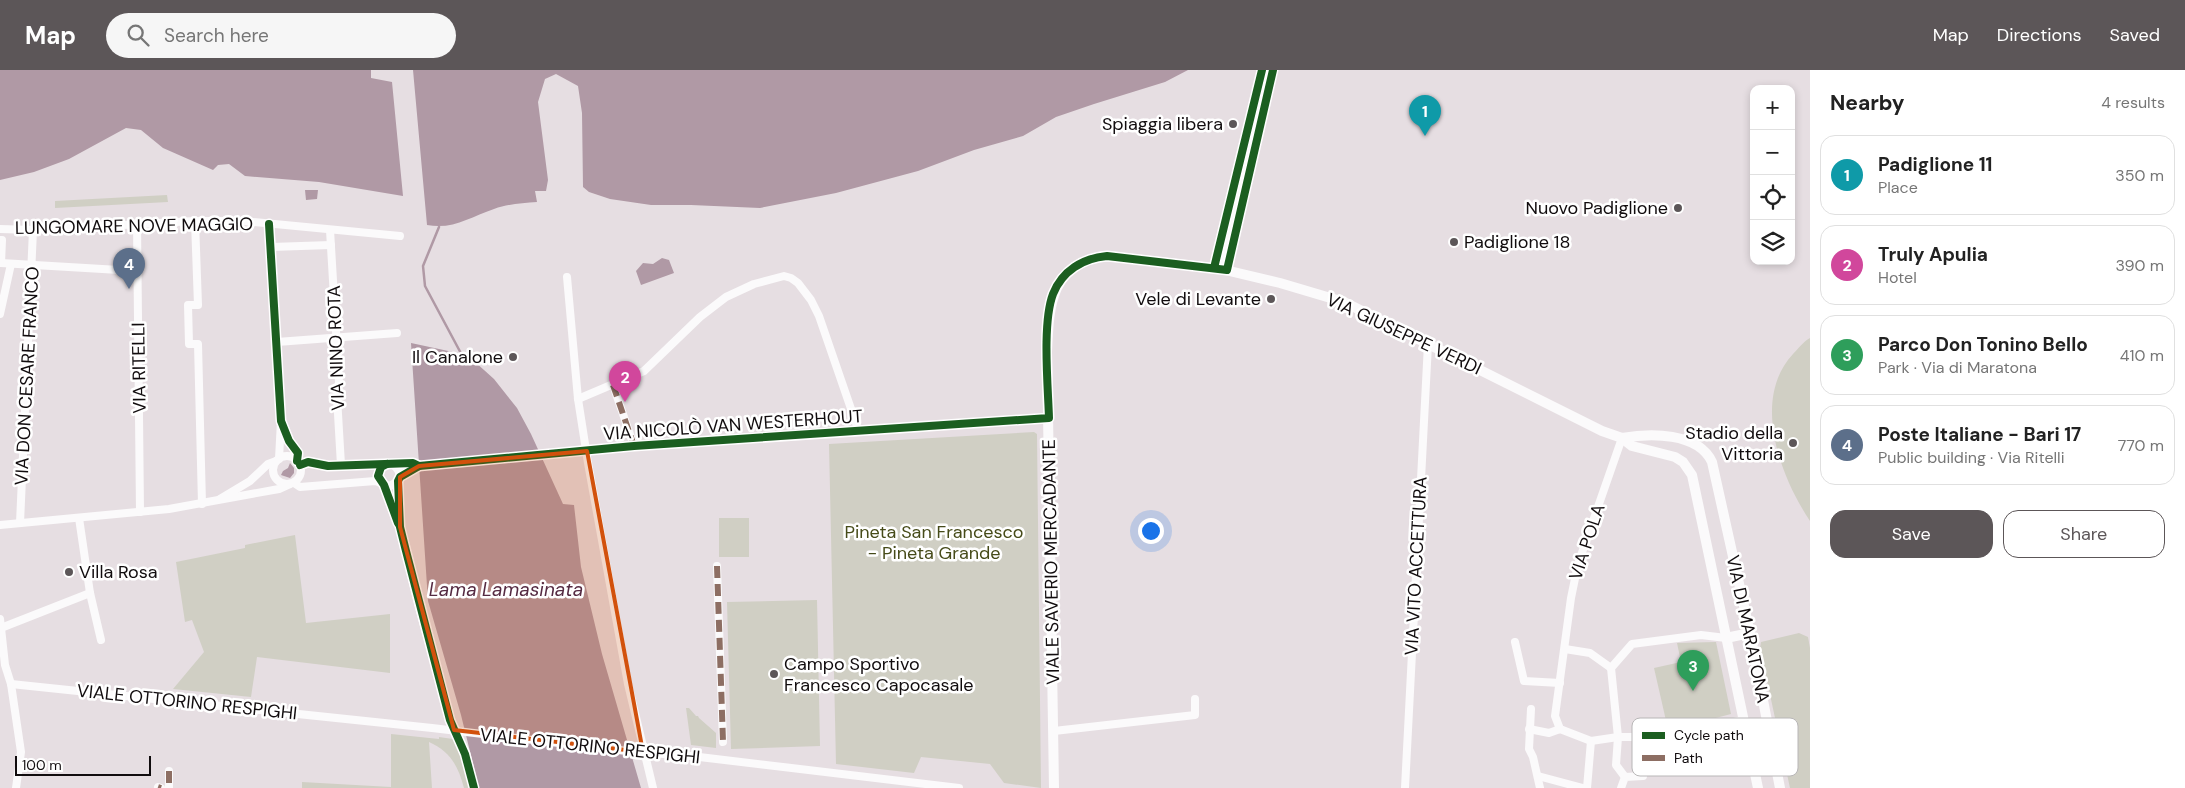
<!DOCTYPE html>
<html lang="en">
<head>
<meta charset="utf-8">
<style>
  body { margin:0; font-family:"DM Sans",sans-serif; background:#f6f6f6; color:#222 }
  .controls { position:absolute; right:15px; top:15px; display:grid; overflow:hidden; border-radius:10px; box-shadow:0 2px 8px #0003 }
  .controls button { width:45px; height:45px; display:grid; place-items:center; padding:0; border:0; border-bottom:1px solid #e0e0e0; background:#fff; color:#222; font:25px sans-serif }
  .scale { position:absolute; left:15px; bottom:12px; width:136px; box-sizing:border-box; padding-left:5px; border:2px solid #110c0e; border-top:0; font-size:14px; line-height:18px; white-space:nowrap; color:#110c0e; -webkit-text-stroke:4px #fff; paint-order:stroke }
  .you { position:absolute; left:1150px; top:460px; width:18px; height:18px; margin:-12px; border:4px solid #fff; border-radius:50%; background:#1a73e8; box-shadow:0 0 0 8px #1a73e833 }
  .badge { display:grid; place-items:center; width:32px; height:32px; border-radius:50%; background:#5c5658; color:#fff; font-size:16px; font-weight:700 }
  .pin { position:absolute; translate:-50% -41px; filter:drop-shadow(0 1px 2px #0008) }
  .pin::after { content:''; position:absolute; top:26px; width:18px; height:15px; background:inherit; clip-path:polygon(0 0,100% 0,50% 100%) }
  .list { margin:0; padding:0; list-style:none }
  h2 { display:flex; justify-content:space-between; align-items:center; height:65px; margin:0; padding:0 20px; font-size:21px }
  h2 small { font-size:16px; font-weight:400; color:#767676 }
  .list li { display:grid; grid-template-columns:32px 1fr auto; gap:15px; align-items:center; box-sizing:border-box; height:80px; margin:0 10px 10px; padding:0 10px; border:1px solid #e0e0e0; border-radius:15px }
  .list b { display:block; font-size:19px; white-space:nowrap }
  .list p { margin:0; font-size:16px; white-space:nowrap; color:#767676 }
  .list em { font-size:16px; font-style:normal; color:#767676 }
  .actions { display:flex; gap:10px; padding:15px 20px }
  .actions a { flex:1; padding:11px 0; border:1px solid #5c5658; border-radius:15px; text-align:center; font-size:18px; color:#5c5658 }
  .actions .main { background:#5c5658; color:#fff }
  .icon { flex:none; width:28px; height:28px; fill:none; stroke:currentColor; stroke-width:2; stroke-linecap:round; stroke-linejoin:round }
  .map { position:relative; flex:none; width:1810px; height:718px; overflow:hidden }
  header { display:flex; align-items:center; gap:30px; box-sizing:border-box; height:70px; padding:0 25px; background:#5c5658; color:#fff }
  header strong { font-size:24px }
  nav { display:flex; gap:28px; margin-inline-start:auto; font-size:18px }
  .search { width:350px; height:45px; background:#f6f6f6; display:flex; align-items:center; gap:12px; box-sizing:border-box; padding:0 18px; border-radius:28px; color:#767676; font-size:19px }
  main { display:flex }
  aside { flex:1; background:#fff }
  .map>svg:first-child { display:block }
  .green { fill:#d0cfc4 }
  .water { fill:#b099a5 }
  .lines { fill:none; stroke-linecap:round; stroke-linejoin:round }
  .stream { stroke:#b099a5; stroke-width:2.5 }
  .street { stroke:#fbfafb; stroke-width:8 }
  .secondary { stroke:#fbfafb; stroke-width:10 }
  .quiet { stroke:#8d6e63; stroke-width:6; stroke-dasharray:12 6; stroke-linecap:butt }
  .cycleway-casing { stroke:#fff; stroke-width:11 }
  .cycleway { stroke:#1b5e20; stroke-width:8 }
  .marked { fill:#d2510c; fill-opacity:0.2; stroke:#d2510c; stroke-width:4; stroke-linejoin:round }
  .poi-dot { fill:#5c5658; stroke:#fff; stroke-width:2 }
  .labels { text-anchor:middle; stroke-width:5; stroke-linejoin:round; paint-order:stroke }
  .poi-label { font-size:18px; fill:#110c0e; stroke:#fff; text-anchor:end }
  .street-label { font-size:18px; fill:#110c0e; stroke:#fff }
  .park-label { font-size:18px; fill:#464b19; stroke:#fff }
  .water-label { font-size:19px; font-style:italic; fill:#552a42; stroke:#fff }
  .key { fill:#fff; stroke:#b8b6b7; stroke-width:1 }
  .key-label { font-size:14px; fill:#110c0e }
</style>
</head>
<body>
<header>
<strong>Map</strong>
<div class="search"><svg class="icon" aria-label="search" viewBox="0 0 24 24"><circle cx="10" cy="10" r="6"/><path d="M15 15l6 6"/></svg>Search here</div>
<nav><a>Map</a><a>Directions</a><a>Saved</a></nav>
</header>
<main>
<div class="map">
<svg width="1810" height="718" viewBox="0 0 1810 718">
  <rect width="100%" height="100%" fill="#e6dee2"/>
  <g class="green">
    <path d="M 167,125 L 168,132 L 55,138 L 55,131 Z"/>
    <path d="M 1810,268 L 1810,451 C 1780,406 1751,329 1793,284 C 1799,278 1803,272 1810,268 Z"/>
    <path d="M 1034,362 L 1037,364 L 1041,718 L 1004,713 L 990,694 L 921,687 L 914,703 L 836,694 L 829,374 Z"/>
    <rect x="719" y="448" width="30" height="39"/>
    <path d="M 295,465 L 306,553 L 390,544 L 390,603 L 257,587 L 251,627 L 173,619 L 204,582 L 192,550 L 185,552 L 176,492 L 245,478 L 245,475 Z"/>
    <path d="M 817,530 L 820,676 L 731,679 L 727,532 Z"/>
    <path d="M 1799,563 L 1808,567 L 1810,578 L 1810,718 L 1790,718 L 1760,578 L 1761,572 Z"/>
    <path d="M 1716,572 L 1731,644 L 1708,650 L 1667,655 L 1654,598 L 1681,592 L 1677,573 Z"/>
    <path d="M 686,638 L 689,638 L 696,646 L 698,646 L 699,648 L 716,663 L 716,678 L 691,675 Z"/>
    <path d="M 391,664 L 439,669 L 439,667 L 453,669 L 459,676 L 471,718 L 464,718 C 458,696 451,682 429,672 L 432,718 L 302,718 L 302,712 L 391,717 Z"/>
  </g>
  <g class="water">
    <path d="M 0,0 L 371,0 L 371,8 L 392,12 L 403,126 L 319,112 L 245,106 L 229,94 L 218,95 L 213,100 L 163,78 L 141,60 L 126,58 L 69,89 L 34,102 L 0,110 Z"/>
    <path d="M 413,0 L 1188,0 L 1165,12 L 1094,34 L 1056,47 L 1023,66 L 974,80 L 918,101 L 836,123 L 760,138 L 691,135 L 651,135 L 610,129 L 589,122 L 583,117 L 582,43 L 578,16 L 556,4 L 545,9 L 538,32 L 548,110 L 546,121 L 535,121 L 537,132 C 522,133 508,134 494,139 C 470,147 453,160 427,155 Z"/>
    <path d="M 305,120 L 318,120 L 317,129 L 306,130 Z"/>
    <path d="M 662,188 L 669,190 L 674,203 L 641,215 L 636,201 L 643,193 L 653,194 Z"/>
    <path d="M 411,273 L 453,282 L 474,291 L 494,309 L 517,338 L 531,364 L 563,434 L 574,435 L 581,497 L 602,584 L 641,718 L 479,718 L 461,645 L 428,531 Z"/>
    <path d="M 290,393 L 294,398 L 294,403 L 290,408 L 281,405 L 283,401 L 288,398 Z"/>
  </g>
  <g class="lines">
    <path class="stream" d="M 439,157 L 423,196 L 425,216 L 464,289"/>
    <g class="street">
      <path d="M 195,151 L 198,235 L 188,235 L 189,274 L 198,274 L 202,434"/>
      <path d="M 137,153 L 140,442"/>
      <path d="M 269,154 L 281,351 L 279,389"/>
      <path d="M 0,159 L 33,160 L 195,151 L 243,151 L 400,166"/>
      <path d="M 330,160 L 339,312 L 337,327 L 341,395"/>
      <path d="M 0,170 L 2,170 L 1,193 L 136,201"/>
      <path d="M 271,177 L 331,175"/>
      <path d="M 567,207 L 578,329 L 588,393 L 628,614 L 653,718"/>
      <path d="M 0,244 L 11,194"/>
      <path d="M 277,272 L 397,263"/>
      <path d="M 613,315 L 634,376"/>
      <path d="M 578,329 L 644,301 L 700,247 L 726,227 L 754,214 L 784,206 L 791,208 L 798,213 L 811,230 L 819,246 L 859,362"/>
      <path d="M 282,353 L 289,371 L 298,383 L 297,391"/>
      <circle cx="287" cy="400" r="14"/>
      <path d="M 300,395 L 308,392 L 328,396 L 413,393 L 419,396"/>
      <path d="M 400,407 L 419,396 L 634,376 L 1049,348"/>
      <path d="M 398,411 L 400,457 L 418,534 L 450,650 L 465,684 L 474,718"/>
      <path d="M 381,412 L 378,403 L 381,397 L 387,394"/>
      <path d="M 294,413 L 300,417 L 375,411 L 390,416 L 398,411 C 401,404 399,398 391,394"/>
      <path d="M 384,415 L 398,453"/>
      <path d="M 220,429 L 250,411 L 268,394 L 276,391"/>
      <path d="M 79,448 L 90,523 L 101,570"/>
      <path d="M 20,453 L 33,160"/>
      <path d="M 0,455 L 169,439 L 279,419 L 290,414"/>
      <path d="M 717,496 L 723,672"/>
      <path d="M 0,549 L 5,595 L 11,614 L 21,682 L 16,718"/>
      <path d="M 1,558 L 90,523"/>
      <path d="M 1515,572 L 1524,611 L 1560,613"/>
      <path d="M 1565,579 L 1590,583 L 1611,598"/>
      <path d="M 11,614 L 432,658 L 635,682 L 691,686 L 959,718"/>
      <path d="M 1531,639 L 1529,679 L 1533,687 L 1540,718"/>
      <path d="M 1529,659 L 1549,663 L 1560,659 L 1591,671 L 1618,667 L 1659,667 L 1744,650"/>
      <path d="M 1560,659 L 1555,646 L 1571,528 L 1578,494 L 1622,368"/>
      <path d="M 1054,661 L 1195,645 L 1195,629"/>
      <path d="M 169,701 L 169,718"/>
      <path d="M 1538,706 L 1583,718"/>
      <path d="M 1625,707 L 1616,695 L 1618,667 L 1611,598 L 1632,574 L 1701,565 L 1726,568"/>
      <path d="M 158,717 L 161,718"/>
      <path d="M 1405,718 L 1428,274"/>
      <path d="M 1587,718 L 1591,671"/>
      <path d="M 1621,718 L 1625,707 L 1643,706"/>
    </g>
    <g class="secondary">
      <path d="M 1221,199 L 1267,0"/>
      <path d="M 1622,368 C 1650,363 1698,362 1712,392 L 1750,563 L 1780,718"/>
      <path d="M 1726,568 L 1750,563"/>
      <path d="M 1054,718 L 1047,282 C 1049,237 1050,192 1107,186 L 1221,199 L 1280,213 L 1344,232 L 1602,361 L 1622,368 L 1632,376 L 1675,387 L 1683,392 L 1692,405 L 1758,718"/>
    </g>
    <g class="quiet">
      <path d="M 613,315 L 634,376"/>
      <path d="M 717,496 L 723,672"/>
      <path d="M 169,701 L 169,718"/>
      <path d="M 158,717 L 161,718"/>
    </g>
    <defs>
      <g id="cycleway">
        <path d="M 269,154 L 281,351 L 289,371 L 298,383 L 297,391"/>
        <path d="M 1214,198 L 1262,0"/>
        <path d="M 387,394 L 381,397 L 378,406 L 384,415 L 398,453"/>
        <path d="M 300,395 L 308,392 L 328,396 L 413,393 L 419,396"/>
        <path d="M 474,718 L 465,684 L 450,650 L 406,481 L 400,457 L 398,411 L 400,407 L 419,396 L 634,376 L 1049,348 C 1048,316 1042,253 1053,224 C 1062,201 1083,188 1107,186 L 1227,200 L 1273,0"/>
      </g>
    </defs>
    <use href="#cycleway" class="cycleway-casing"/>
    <use href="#cycleway" class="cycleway"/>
  </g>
  <path class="marked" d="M 587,381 L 643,682 L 454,660 L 400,457 L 400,407 L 419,396 Z"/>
  <g class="poi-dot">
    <circle cx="1233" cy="54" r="5"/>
    <circle cx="1678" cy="138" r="5"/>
    <circle cx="1454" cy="172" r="5"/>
    <circle cx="1271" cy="229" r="5"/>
    <circle cx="513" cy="287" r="5"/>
    <circle cx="1793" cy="373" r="5"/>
    <circle cx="69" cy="502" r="5"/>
    <circle cx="774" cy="604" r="5"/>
  </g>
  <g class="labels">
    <g class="poi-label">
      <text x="1223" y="60">Spiaggia libera</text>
      <text x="1668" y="144">Nuovo Padiglione</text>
      <text x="1464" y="178" text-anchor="start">Padiglione 18</text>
      <text x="1261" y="235">Vele di Levante</text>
      <text x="503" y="293">Il Canalone</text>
      <text x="1783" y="369">Stadio della<tspan x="1783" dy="21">Vittoria</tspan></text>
      <text x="79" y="508" text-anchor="start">Villa Rosa</text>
      <text x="784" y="600" text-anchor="start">Campo Sportivo<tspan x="784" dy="21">Francesco Capocasale</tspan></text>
    </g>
    <g class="street-label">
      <text transform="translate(134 156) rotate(-1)" y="6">LUNGOMARE NOVE MAGGIO</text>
      <text transform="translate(1404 264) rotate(25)" y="6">VIA GIUSEPPE VERDI</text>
      <text transform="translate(336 278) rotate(-92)" y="6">VIA NINO ROTA</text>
      <text transform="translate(139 298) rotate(-91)" y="6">VIA RITELLI</text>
      <text transform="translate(27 306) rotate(-87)" y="6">VIA DON CESARE FRANCO</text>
      <text transform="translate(733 355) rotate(-4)" y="6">VIA NICOLÒ VAN WESTERHOUT</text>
      <text transform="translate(1587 472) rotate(-72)" y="6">VIA POLA</text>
      <text transform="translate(1051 492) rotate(-91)" y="6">VIALE SAVERIO MERCADANTE</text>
      <text transform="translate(1416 496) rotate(-87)" y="6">VIA VITO ACCETTURA</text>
      <text transform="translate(1748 559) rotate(78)" y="6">VIA DI MARATONA</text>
      <text transform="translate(187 632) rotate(6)" y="6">VIALE OTTORINO RESPIGHI</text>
      <text transform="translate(590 676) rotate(6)" y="6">VIALE OTTORINO RESPIGHI</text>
    </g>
    <g class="park-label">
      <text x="934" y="468">Pineta San Francesco<tspan x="934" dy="21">- Pineta Grande</tspan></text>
    </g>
    <g class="water-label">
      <text x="506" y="526">Lama Lamasinata</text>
    </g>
  </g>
  <rect x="1632" y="648" width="166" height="58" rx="8" class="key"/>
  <rect x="1642" y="662" width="23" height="7" fill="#1b5e20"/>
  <rect x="1642" y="685" width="23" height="6" fill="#8d6e63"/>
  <g class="key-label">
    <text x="1674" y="670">Cycle path</text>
    <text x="1674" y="693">Path</text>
  </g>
</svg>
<div class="controls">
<button>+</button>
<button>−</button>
<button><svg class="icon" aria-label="locate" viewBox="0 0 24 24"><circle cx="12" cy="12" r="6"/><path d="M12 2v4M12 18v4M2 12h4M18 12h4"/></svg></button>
<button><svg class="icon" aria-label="layers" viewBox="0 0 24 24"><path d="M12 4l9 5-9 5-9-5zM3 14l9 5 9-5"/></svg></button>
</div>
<div class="scale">100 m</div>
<div class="you"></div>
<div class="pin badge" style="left:1425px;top:66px;background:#0f9aa8">1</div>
<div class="pin badge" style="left:625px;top:332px;background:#d1479c">2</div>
<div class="pin badge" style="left:1693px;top:621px;background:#2e9e5b">3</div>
<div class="pin badge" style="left:129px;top:219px;background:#5c6f8a">4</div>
</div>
<aside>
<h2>Nearby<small>4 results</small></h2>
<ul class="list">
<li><span class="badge" style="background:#0f9aa8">1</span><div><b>Padiglione 11</b><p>Place</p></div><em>350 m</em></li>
<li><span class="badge" style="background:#d1479c">2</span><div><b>Truly Apulia</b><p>Hotel</p></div><em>390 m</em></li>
<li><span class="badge" style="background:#2e9e5b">3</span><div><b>Parco Don Tonino Bello</b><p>Park · Via di Maratona</p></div><em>410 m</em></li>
<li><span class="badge" style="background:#5c6f8a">4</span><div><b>Poste Italiane - Bari 17</b><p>Public building · Via Ritelli</p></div><em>770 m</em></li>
</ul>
<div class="actions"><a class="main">Save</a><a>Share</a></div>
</aside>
</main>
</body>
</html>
